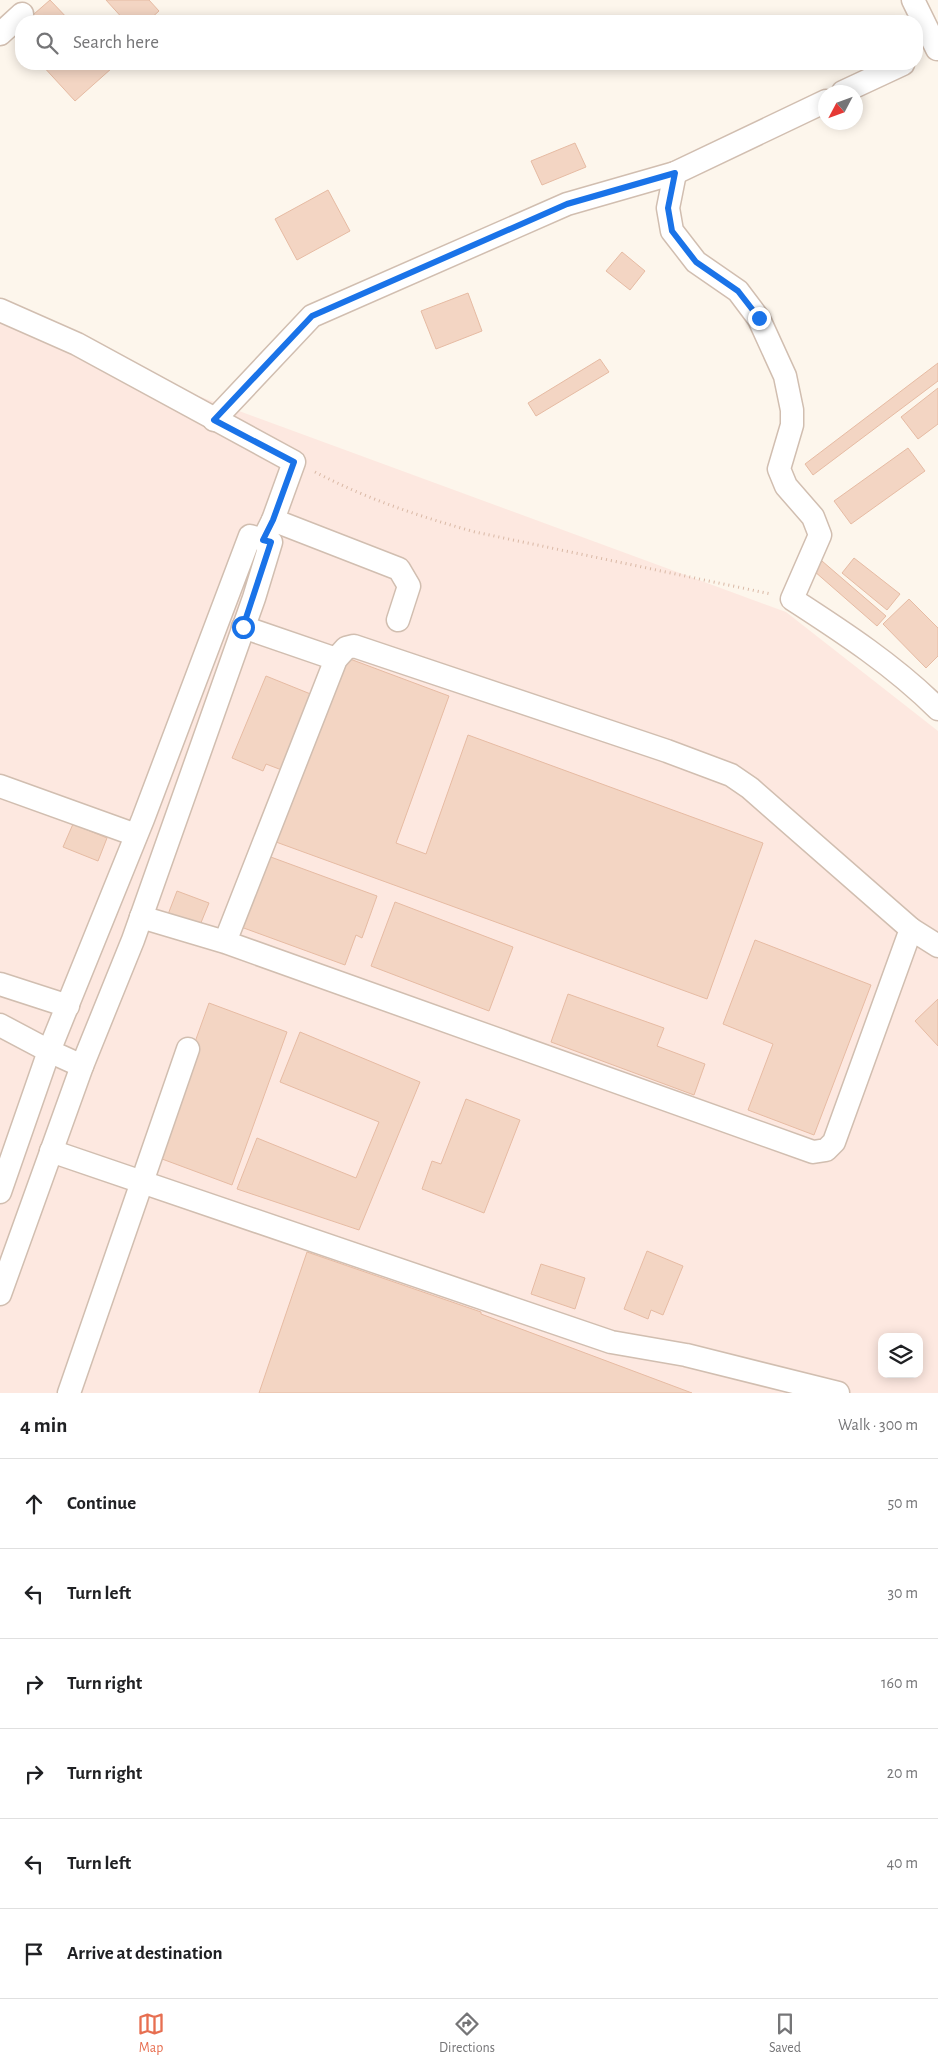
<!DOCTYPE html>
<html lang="en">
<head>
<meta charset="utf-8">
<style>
  body { margin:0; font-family:"Alegreya Sans",sans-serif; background:#f2f2f2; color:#202124 }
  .controls { position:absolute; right:15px; bottom:15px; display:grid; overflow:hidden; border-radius:10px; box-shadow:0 2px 12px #0003 }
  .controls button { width:45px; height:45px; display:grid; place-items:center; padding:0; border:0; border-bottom:1px solid #e0e0e0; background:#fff; color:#202124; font:25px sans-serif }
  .compass { position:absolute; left:818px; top:85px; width:45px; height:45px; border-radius:50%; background:#fff; box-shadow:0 2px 12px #0003; rotate:229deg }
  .stop { position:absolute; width:15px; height:15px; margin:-11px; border:4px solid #1a73e8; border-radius:50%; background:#fff }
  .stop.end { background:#1a73e8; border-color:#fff; box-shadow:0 1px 5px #0008 }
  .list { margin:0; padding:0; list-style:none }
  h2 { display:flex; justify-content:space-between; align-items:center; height:65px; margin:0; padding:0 20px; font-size:21px }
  h2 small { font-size:16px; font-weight:400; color:#757577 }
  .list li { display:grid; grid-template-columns:32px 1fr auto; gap:15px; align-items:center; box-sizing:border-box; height:90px; padding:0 20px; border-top:1px solid #e0e0e0 }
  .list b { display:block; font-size:19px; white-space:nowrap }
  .list em { font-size:16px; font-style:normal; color:#757577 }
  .icon { flex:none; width:28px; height:28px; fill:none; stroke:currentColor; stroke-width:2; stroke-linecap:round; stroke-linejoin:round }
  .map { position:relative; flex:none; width:938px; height:1393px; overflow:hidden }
  .search { position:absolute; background:#fff; box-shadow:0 2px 12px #0003; left:15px; right:15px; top:15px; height:55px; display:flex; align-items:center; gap:12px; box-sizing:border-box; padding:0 18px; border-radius:20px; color:#757577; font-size:19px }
  .sheet { height:605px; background:#fff }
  nav { display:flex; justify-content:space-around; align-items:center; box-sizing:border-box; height:70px; border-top:1px solid #e0e0e0; background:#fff; font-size:14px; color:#757577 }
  nav a { display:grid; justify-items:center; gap:2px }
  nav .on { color:#e76f51 }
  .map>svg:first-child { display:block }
  .commercial { fill:#fde8e0; fill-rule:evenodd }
  .building { fill:#f3d5c3; stroke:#e6bba3 }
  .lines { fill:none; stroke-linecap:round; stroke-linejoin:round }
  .minor-casing { stroke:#d1beb0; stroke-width:25 }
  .path { stroke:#d9b8a5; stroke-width:3; stroke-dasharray:1 4; stroke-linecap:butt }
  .minor { stroke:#fff; stroke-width:22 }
  .route { stroke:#1a73e8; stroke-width:6 }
</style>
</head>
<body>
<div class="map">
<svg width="938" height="1393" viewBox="0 0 938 1393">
  <rect width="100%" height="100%" fill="#fdf6ec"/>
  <path class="commercial" d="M 0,323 L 786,612 L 938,731 L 938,1393 L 0,1393 ZM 882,1337 L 919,1337 L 919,1374 L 882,1374 Z"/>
  <g class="building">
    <path d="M 50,0 L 70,21 L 26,21 Z"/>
    <path d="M 106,0 L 149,0 L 159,11 L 148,21 L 125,21 Z"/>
    <path d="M 41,64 L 108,64 L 112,68 L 75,101 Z"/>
    <path d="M 575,143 L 586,167 L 542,185 L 531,161 Z"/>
    <path d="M 328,190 L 350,231 L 297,260 L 275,219 Z"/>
    <path d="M 622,252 L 645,271 L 630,290 L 606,271 Z"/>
    <path d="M 468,293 L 482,331 L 436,349 L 421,311 Z"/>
    <path d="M 600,359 L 609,372 L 536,416 L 528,403 Z"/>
    <path d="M 938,363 L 938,381 L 813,475 L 805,464 Z"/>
    <path d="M 938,388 L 938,424 L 918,439 L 901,417 Z"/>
    <path d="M 908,448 L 925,471 L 851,524 L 834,501 Z"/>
    <path d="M 854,558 L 900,594 L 887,610 L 842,573 Z"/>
    <path d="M 822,561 L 886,616 L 877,626 L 814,571 Z"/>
    <path d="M 909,599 L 938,628 L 938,656 L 926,668 L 883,624 Z"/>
    <path d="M 342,656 L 449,696 L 396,843 L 426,854 L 468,735 L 763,843 L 707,999 L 276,842 Z"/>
    <path d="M 266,676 L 318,697 L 287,772 L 266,764 L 263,771 L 232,758 Z"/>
    <path d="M 73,824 L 107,838 L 98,861 L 63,847 Z"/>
    <path d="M 268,856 L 377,896 L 362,938 L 356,935 L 345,965 L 241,927 Z"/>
    <path d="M 177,891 L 209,903 L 198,930 L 167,917 Z"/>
    <path d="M 395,902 L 513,947 L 489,1011 L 371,966 Z"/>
    <path d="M 755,940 L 871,985 L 814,1135 L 748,1110 L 773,1044 L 723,1024 Z"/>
    <path d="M 568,994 L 664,1028 L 657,1046 L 705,1064 L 694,1095 L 551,1042 Z"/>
    <path d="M 938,999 L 938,1046 L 915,1021 Z"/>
    <path d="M 209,1003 L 287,1032 L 232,1185 L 154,1156 Z"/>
    <path d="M 300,1032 L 420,1082 L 359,1230 L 237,1189 L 257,1138 L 356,1178 L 379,1122 L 280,1082 Z"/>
    <path d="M 466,1099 L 520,1120 L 484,1213 L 422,1189 L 432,1161 L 441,1164 Z"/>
    <path d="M 647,1251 L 683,1266 L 663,1315 L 651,1310 L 648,1319 L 624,1309 Z"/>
    <path d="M 307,1252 L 481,1312 L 481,1314 L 692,1393 L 259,1393 Z"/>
    <path d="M 541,1264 L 585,1278 L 575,1309 L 531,1294 Z"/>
  </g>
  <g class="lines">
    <defs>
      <g id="minor">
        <path d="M 913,0 L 937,49"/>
        <path d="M 0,34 L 22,14"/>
        <path d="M 843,92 L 903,64"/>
        <path d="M 675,173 L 668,208 L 672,231 L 696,262 L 738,291 L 759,319 L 785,376 L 792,410 L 792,425 L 779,469 L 786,486 L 813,517 L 820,535 L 792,599 C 843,632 895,666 938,709"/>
        <path d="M 0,310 L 77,344 L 294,462 L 273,520 L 263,540"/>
        <path d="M 214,420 L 312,316 L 567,204 L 675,173 L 826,101"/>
        <path d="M 273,520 L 399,569 L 409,586 L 398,620"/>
        <path d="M 243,627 L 336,659"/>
        <path d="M 0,786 L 136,835"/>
        <path d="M 141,917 L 225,942 L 813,1152 L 826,1150 L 834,1142 L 911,929 L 750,788 L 731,775 L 667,751 L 354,646 L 346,648 L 336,659 L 225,942"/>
        <path d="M 911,929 L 938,946"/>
        <path d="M 0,984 L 68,1006"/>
        <path d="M 0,1025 L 49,1051 L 82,1066"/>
        <path d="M 51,1151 L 611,1342 L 686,1355 L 838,1393"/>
        <path d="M 0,1192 L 49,1051 L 143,819 L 250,536 L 271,542 L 254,598 L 133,940 L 82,1066 L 0,1294"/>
        <path d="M 69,1393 L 188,1049"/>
      </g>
    </defs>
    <use href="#minor" class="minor-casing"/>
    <path class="path" d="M 315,472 C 367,499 418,516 475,532 L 771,594"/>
    <use href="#minor" class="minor"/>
  </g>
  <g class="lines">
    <path class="route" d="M 243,627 L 271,542 L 263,540 L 273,520 L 294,462 L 214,420 L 312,316 L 567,204 L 675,173 L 668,208 L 672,231 L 696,262 L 738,291 L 759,318"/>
  </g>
</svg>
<div class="controls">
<button><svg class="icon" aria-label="layers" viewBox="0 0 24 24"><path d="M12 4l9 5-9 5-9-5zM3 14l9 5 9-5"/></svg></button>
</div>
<svg class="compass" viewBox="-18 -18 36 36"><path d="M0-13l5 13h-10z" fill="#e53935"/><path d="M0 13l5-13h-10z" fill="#757577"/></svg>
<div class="stop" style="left:243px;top:627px"></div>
<div class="stop end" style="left:759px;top:318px"></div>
<div class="search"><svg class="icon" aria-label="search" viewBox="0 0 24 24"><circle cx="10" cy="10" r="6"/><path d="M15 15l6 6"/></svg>Search here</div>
</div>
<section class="sheet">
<h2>4 min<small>Walk · 300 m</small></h2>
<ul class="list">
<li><svg class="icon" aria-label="ahead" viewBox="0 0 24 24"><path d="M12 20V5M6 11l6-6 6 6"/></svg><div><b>Continue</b></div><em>50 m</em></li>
<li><svg class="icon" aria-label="left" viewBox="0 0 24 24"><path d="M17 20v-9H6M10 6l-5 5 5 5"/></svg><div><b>Turn left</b></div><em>30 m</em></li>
<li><svg class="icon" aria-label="right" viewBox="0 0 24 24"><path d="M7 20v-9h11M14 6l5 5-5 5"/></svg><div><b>Turn right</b></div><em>160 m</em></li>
<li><svg class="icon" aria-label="right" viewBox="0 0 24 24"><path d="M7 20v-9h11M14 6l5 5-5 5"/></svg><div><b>Turn right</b></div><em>20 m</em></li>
<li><svg class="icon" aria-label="left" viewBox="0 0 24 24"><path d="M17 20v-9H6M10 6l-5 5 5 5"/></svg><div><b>Turn left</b></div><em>40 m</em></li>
<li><svg class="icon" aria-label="arrive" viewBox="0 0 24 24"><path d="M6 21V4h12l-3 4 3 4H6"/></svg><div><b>Arrive at destination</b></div></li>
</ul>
</section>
<nav>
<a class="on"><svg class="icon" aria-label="map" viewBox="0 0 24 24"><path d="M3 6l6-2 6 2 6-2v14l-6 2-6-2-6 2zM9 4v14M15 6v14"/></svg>Map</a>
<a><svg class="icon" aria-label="directions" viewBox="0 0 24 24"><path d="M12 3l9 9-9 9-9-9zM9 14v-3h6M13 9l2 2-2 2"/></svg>Directions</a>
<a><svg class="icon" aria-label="saved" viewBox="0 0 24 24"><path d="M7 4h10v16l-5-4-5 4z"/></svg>Saved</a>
</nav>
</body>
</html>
